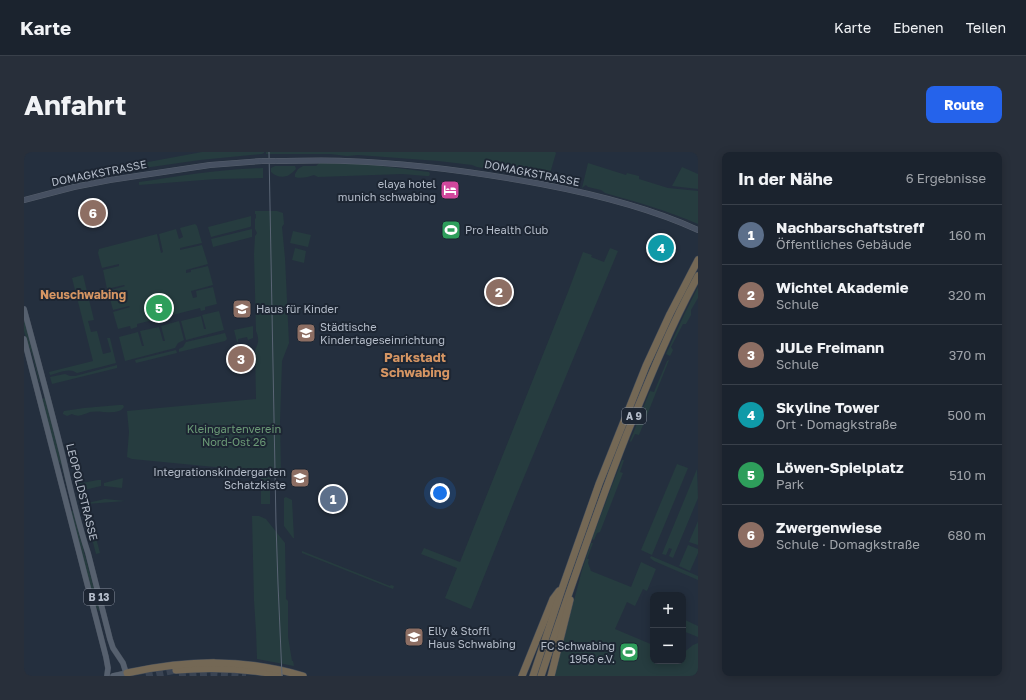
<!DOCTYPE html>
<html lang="de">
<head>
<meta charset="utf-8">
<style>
  body { margin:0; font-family:"Golos Text",sans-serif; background:#282f3a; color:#f1f3f6 }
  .controls { position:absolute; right:12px; bottom:12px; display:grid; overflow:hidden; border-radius:8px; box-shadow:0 2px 10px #0003 }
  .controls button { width:36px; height:36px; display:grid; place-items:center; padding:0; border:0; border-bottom:1px solid #39404a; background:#1b232e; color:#f1f3f6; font:20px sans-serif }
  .you { position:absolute; left:416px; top:341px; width:14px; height:14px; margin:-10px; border:3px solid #fff; border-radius:50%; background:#1a73e8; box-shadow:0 0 0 6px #1a73e833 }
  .badge { display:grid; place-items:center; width:26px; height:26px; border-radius:50%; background:#2563eb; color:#fff; font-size:13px; font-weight:700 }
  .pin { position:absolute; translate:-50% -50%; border:2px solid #fff; box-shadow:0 1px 4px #0006 }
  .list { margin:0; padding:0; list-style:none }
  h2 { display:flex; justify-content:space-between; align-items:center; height:52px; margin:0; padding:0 16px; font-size:17px }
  h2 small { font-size:13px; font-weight:400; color:#a0a4aa }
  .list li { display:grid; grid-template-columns:26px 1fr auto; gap:12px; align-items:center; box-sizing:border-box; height:60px; padding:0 16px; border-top:1px solid #39404a }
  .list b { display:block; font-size:15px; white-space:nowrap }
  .list p { margin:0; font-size:13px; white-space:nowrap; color:#a0a4aa }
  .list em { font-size:13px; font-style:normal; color:#a0a4aa }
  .map { position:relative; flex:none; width:674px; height:524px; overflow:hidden; border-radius:8px }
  header { display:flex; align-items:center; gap:24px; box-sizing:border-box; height:56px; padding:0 20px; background:#1b232e; border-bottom:1px solid #39404a }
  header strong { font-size:19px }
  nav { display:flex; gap:22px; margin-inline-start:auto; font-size:14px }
  .intro { display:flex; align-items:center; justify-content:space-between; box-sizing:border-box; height:96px; padding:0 24px }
  h1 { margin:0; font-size:28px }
  .button { padding:10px 18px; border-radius:8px; background:#2563eb; color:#fff; font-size:14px; font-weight:700 }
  main { display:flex; gap:24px; padding:0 24px }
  aside { flex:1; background:#1b232e; border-radius:8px; box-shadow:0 2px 10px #0003 }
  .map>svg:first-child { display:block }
  .green { fill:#263c3f }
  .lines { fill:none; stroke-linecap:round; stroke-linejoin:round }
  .highway-tunnel { stroke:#3a4453; stroke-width:7; stroke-dasharray:7 3.5; stroke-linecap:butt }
  .secondary-casing { stroke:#565f6c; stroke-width:6 }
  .primary-casing { stroke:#414a57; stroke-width:6 }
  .highway-casing { stroke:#434c59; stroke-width:8 }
  .secondary { stroke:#465061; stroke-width:5 }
  .primary { stroke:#56606e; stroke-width:5.5 }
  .highway { stroke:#746855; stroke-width:7 }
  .tram { stroke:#5a6575; stroke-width:1 }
  .secondary-bridge-casing { stroke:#565f6c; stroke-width:6; stroke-linecap:butt }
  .secondary-bridge { stroke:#465061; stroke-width:5 }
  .labels { text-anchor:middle; stroke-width:4; stroke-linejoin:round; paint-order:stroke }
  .shield { fill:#1d2633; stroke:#878f9c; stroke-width:1 }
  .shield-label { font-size:10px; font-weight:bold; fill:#b4bcc9 }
  .street-label { font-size:11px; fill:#b4bcc9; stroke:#1d2633 }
  .poi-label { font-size:11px; fill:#b4bcc9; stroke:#1d2633; text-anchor:start }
  .park-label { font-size:11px; fill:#6b9a76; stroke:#1d2633 }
  .neighbourhood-label { font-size:12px; font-weight:bold; fill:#d59563; stroke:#1d2633 }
  .quarter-label { font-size:13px; font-weight:bold; fill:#d59563; stroke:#1d2633 }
</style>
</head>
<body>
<header>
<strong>Karte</strong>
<nav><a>Karte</a><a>Ebenen</a><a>Teilen</a></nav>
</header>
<div class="intro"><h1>Anfahrt</h1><a class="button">Route</a></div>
<main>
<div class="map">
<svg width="674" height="524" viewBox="0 0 674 524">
  <rect width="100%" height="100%" fill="#242f3e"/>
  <g class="green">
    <path d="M 178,0 L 240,0 L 240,1 L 238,2 L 176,8 L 113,17 L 111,16 L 108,13 Z"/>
    <path d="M 242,0 L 531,0 L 532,1 L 524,28 L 522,28 C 518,27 513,25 509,25 C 500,24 497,28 489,21 L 453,15 L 448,13 L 414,9 L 334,3 L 323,4 L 306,2 L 242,2 Z"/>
    <path d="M 295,11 L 342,12 L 405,20 L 406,22 L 405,24 L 402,24 L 378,22 L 294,25 L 290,23 C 284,25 277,27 271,25 L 271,22 L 274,17 L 279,14 L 292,14 Z"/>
    <path d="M 564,11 L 602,23 L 603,21 L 615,24 L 615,27 L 644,36 L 674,39 L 674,72 C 644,59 613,50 581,41 L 577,38 L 564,35 L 562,33 L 558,36 Z"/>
    <path d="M 251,14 L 271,14 L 272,17 C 270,19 266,23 263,24 C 257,26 251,24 247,20 L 247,16 Z"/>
    <path d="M 658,15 L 674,22 L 674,37 L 648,34 Z"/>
    <path d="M 239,16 L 239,26 L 192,27 L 115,33 L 115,30 C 156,24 197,17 239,16 Z"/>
    <path d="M 231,59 L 253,59 L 259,61 L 260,72 L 258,75 L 261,106 L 265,191 L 258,209 L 256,269 L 257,321 L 234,321 L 233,319 L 108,307 L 103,305 L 105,280 L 103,259 L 232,247 L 231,198 C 235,191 235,186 232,179 L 230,102 L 231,84 L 233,81 L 231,77 L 231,67 L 232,66 L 232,62 L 231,62 Z"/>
    <path d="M 227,64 L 227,74 L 226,75 L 187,85 L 184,75 Z"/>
    <path d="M 171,72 L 173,74 L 178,91 L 156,96 L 156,98 L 178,93 L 184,112 L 162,118 L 162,121 L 167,120 L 167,118 L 184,114 L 189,133 L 167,139 L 169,146 L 173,145 L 172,139 L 189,135 L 193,152 L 181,155 L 181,158 L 177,159 L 176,156 L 113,172 L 113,175 L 107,177 L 106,174 L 94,177 L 89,160 L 106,155 L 105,154 L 89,158 L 84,139 L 101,134 L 100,133 L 83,137 L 79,118 L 95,114 L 95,112 L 78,116 L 74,101 L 75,97 L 133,82 L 137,101 L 139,100 L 135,82 L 152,77 L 155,87 L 159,85 L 156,76 Z"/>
    <path d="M 228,77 L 228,85 L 189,95 L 187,87 Z"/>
    <path d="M 269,79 L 287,83 L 284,95 L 266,91 Z"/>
    <path d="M 271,96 L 282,99 L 280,111 L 268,108 Z"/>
    <path d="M 586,96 L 594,99 L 493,342 L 447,457 L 421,446 L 433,416 L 397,402 L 400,396 L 436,410 L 544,140 L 559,100 L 568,103 L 567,105 L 580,110 Z"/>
    <path d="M 59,123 L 70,168 L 64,169 L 67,180 L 73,179 L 79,202 L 87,200 L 83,186 L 86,186 L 92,211 L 53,221 C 45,215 35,221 26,223 L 25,220 L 69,209 L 48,126 Z"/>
    <path d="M 674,135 L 674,146 L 667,158 L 667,163 L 662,172 L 659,172 L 647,195 L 649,198 L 646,204 L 642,202 L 660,163 Z"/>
    <path d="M 195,159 L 200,178 L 162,188 L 157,169 L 177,164 L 180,177 L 182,177 L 178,163 Z"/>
    <path d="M 0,166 L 16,230 L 15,230 L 8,202 L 4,193 L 0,179 Z"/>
    <path d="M 155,169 L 160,188 L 154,191 L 151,196 L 101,209 L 95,185 L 114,180 L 118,194 L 120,194 L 116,179 L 135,175 L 139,189 L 141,189 L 137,174 Z"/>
    <path d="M 229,174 L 229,186 L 224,188 L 223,185 L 214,187 L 214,190 L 213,190 L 210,178 Z"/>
    <path d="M 201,181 L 203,187 L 201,189 L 155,200 L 155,197 L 159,195 L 162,190 Z"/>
    <path d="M 152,198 L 153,201 L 112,211 L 111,208 Z"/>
    <path d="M 645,208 L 615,283 L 611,282 L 607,290 L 606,289 L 626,239 L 630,240 L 643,209 Z"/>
    <path d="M 93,213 L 93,216 L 28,232 L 26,225 L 41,222 L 46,224 L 51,224 Z"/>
    <path d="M 21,246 L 45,339 L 44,339 L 37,312 L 34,309 L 18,247 Z"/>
    <path d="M 95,253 L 99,253 L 100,255 C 98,257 98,258 95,259 C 86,262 75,258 66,260 C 60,262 55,266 48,262 L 43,264 L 39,262 L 39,261 L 40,259 L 60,256 Z"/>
    <path d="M 598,308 L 600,308 L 596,320 L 599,321 L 576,380 L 573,381 L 570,388 L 568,387 L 587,336 Z"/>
    <path d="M 653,312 L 664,316 L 628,403 L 617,398 Z"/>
    <path d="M 673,317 L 674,346 L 649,406 L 645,404 L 648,397 L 645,396 L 642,403 L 638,402 Z"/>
    <path d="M 239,325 L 243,326 L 244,325 L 246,325 L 246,352 L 237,352 L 237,326 Z"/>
    <path d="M 99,326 L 98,336 L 80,334 L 80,331 Z"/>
    <path d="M 74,328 L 77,328 L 77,334 L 56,339 L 54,331 L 58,331 Z"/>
    <path d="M 262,345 L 268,348 L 270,386 L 269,386 L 260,374 L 260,346 Z"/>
    <path d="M 81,347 L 101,349 L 63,352 L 76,401 L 72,402 L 59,352 Z"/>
    <path d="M 47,359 L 49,359 L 76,459 L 75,459 L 71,454 Z"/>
    <path d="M 228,364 L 235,364 L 242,367 L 261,391 L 262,447 L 264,449 L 264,485 L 268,509 L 269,509 L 270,514 L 233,507 L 232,479 L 230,449 Z"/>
    <path d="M 674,369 L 674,393 L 665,390 Z"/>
    <path d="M 567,391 L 569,391 L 563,407 L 565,407 L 564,411 L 567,419 L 607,435 L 617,410 L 632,417 L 623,439 L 619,437 L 611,454 L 603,450 L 591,477 L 629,493 L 629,509 L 659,509 L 659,501 L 669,493 L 674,491 L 674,524 L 530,524 L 558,418 Z"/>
    <path d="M 664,393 L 674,397 L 674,401 L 666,419 L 655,414 Z"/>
    <path d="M 278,399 L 366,434 L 367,433 L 370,434 L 369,437 L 278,401 Z"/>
    <path d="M 627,404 L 674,424 L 674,428 L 630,409 L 626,406 Z"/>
    <path d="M 659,467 L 674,474 L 674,485 L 659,479 Z"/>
  </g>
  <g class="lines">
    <g class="highway-tunnel">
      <path d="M 122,524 L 152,518"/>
      <path d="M 155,524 L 187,522 L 222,524"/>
    </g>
    <defs>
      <g id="secondary">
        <path d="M 251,9 C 275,9 298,8 321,9 C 387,11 452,20 517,32 C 570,42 624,55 674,78"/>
        <path d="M 0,48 L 50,35 L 86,28 L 186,13 L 238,9"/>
      </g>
      <g id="primary">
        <path d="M 0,157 C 13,205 26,253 38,301 C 46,335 53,368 64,401 L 86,487 L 89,496 L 99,511 L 103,524"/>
        <path d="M 0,187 L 82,505 L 84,516 L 83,524"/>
        <path d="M 89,524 L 103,521"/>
      </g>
      <g id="highway">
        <path d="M 152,518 C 187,515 221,516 255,523"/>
        <path d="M 103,521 C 165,508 218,506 279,524"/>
        <path d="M 498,524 L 529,447 L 535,439"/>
        <path d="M 509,524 L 539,434 L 575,332 L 622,214 L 646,162 L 674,108"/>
        <path d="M 517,524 C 544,443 571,363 602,284 C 624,230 646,175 674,124"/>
        <path d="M 527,524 L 546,448"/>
      </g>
    </defs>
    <use href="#secondary" class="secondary-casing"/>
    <use href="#primary" class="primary-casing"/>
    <use href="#highway" class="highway-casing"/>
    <use href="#secondary" class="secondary"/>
    <use href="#primary" class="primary"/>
    <use href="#highway" class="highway"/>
    <path class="tram" d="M 245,0 L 252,372 L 254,432 L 258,524"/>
    <defs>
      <path id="secondary-bridge" d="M 238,9 L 251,9"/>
    </defs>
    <use href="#secondary-bridge" class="secondary-bridge-casing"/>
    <use href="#secondary-bridge" class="secondary-bridge"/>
  </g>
  <defs>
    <symbol id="hotel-square" viewBox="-11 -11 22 22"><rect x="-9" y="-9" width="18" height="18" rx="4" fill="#d1479c" stroke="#1d2633"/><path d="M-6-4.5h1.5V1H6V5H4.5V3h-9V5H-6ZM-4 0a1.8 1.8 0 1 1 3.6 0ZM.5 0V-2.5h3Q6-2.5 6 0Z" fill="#fff"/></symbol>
    <symbol id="stadium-square" viewBox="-11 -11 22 22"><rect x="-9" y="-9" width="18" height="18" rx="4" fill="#2e9e5b" stroke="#1d2633"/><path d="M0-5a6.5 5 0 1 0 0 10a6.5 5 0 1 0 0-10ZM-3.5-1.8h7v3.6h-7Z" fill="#fff"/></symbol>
    <symbol id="school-square" viewBox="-11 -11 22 22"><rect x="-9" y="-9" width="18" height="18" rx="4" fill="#8d6e63" stroke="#1d2633"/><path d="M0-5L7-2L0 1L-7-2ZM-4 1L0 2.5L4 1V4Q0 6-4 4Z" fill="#fff"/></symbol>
  </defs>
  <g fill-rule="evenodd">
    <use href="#hotel-square" x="415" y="27" width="22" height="22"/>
    <use href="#stadium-square" x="416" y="67" width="22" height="22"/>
    <use href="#school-square" x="207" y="146" width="22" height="22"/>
    <use href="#school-square" x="271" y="170" width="22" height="22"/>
    <use href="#school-square" x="265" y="315" width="22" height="22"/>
    <use href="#school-square" x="379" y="474" width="22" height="22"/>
    <use href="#stadium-square" x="594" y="489" width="22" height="22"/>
  </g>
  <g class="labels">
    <g class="shield">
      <rect x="598" y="256" width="24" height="16" rx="3"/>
      <rect x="60" y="437" width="30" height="16" rx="3"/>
    </g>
    <g class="shield-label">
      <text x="610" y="268">A 9</text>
      <text x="75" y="449">B 13</text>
    </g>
    <g class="street-label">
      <text transform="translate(75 21) rotate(-11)" y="4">DOMAGKSTRASSE</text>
      <text transform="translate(508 21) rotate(11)" y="4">DOMAGKSTRASSE</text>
      <text transform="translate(58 340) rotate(76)" y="4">LEOPOLDSTRASSE</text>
    </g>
    <g class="poi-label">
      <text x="412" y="36" text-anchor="end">elaya hotel<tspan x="412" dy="13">munich schwabing</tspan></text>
      <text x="441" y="82">Pro Health Club</text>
      <text x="232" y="161">Haus für Kinder</text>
      <text x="296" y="179">Städtische<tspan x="296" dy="13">Kindertageseinrichtung</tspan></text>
      <text x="262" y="324" text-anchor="end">Integrationskindergarten<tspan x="262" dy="13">Schatzkiste</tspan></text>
      <text x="404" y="483">Elly &amp; Stoffl<tspan x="404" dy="13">Haus Schwabing</tspan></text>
      <text x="591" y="498" text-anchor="end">FC Schwabing<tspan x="591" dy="13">1956 e.V.</tspan></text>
    </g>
    <g class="park-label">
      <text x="210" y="281">Kleingartenverein<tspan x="210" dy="13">Nord-Ost 26</tspan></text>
    </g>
    <g class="neighbourhood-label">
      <text x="59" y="147">Neuschwabing</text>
    </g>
    <g class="quarter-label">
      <text x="391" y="210">Parkstadt<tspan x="391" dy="15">Schwabing</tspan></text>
    </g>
  </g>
</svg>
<div class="controls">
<button>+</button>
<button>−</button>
</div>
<div class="you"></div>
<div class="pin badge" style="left:309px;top:347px;background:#5c6f8a">1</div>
<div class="pin badge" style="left:475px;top:140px;background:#8d6e63">2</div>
<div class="pin badge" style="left:217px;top:207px;background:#8d6e63">3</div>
<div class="pin badge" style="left:637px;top:96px;background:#0f9aa8">4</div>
<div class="pin badge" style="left:135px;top:156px;background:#2e9e5b">5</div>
<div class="pin badge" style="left:69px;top:61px;background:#8d6e63">6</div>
</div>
<aside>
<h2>In der Nähe<small>6 Ergebnisse</small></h2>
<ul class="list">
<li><span class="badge" style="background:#5c6f8a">1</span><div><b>Nachbarschaftstreff</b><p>Öffentliches Gebäude</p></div><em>160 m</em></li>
<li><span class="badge" style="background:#8d6e63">2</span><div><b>Wichtel Akademie</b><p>Schule</p></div><em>320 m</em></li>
<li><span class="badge" style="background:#8d6e63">3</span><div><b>JULe Freimann</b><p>Schule</p></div><em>370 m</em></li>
<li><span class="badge" style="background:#0f9aa8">4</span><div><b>Skyline Tower</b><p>Ort · Domagkstraße</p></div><em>500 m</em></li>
<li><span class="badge" style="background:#2e9e5b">5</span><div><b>Löwen-Spielplatz</b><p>Park</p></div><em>510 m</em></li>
<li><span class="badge" style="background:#8d6e63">6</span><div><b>Zwergenwiese</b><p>Schule · Domagkstraße</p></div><em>680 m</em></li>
</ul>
</aside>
</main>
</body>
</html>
